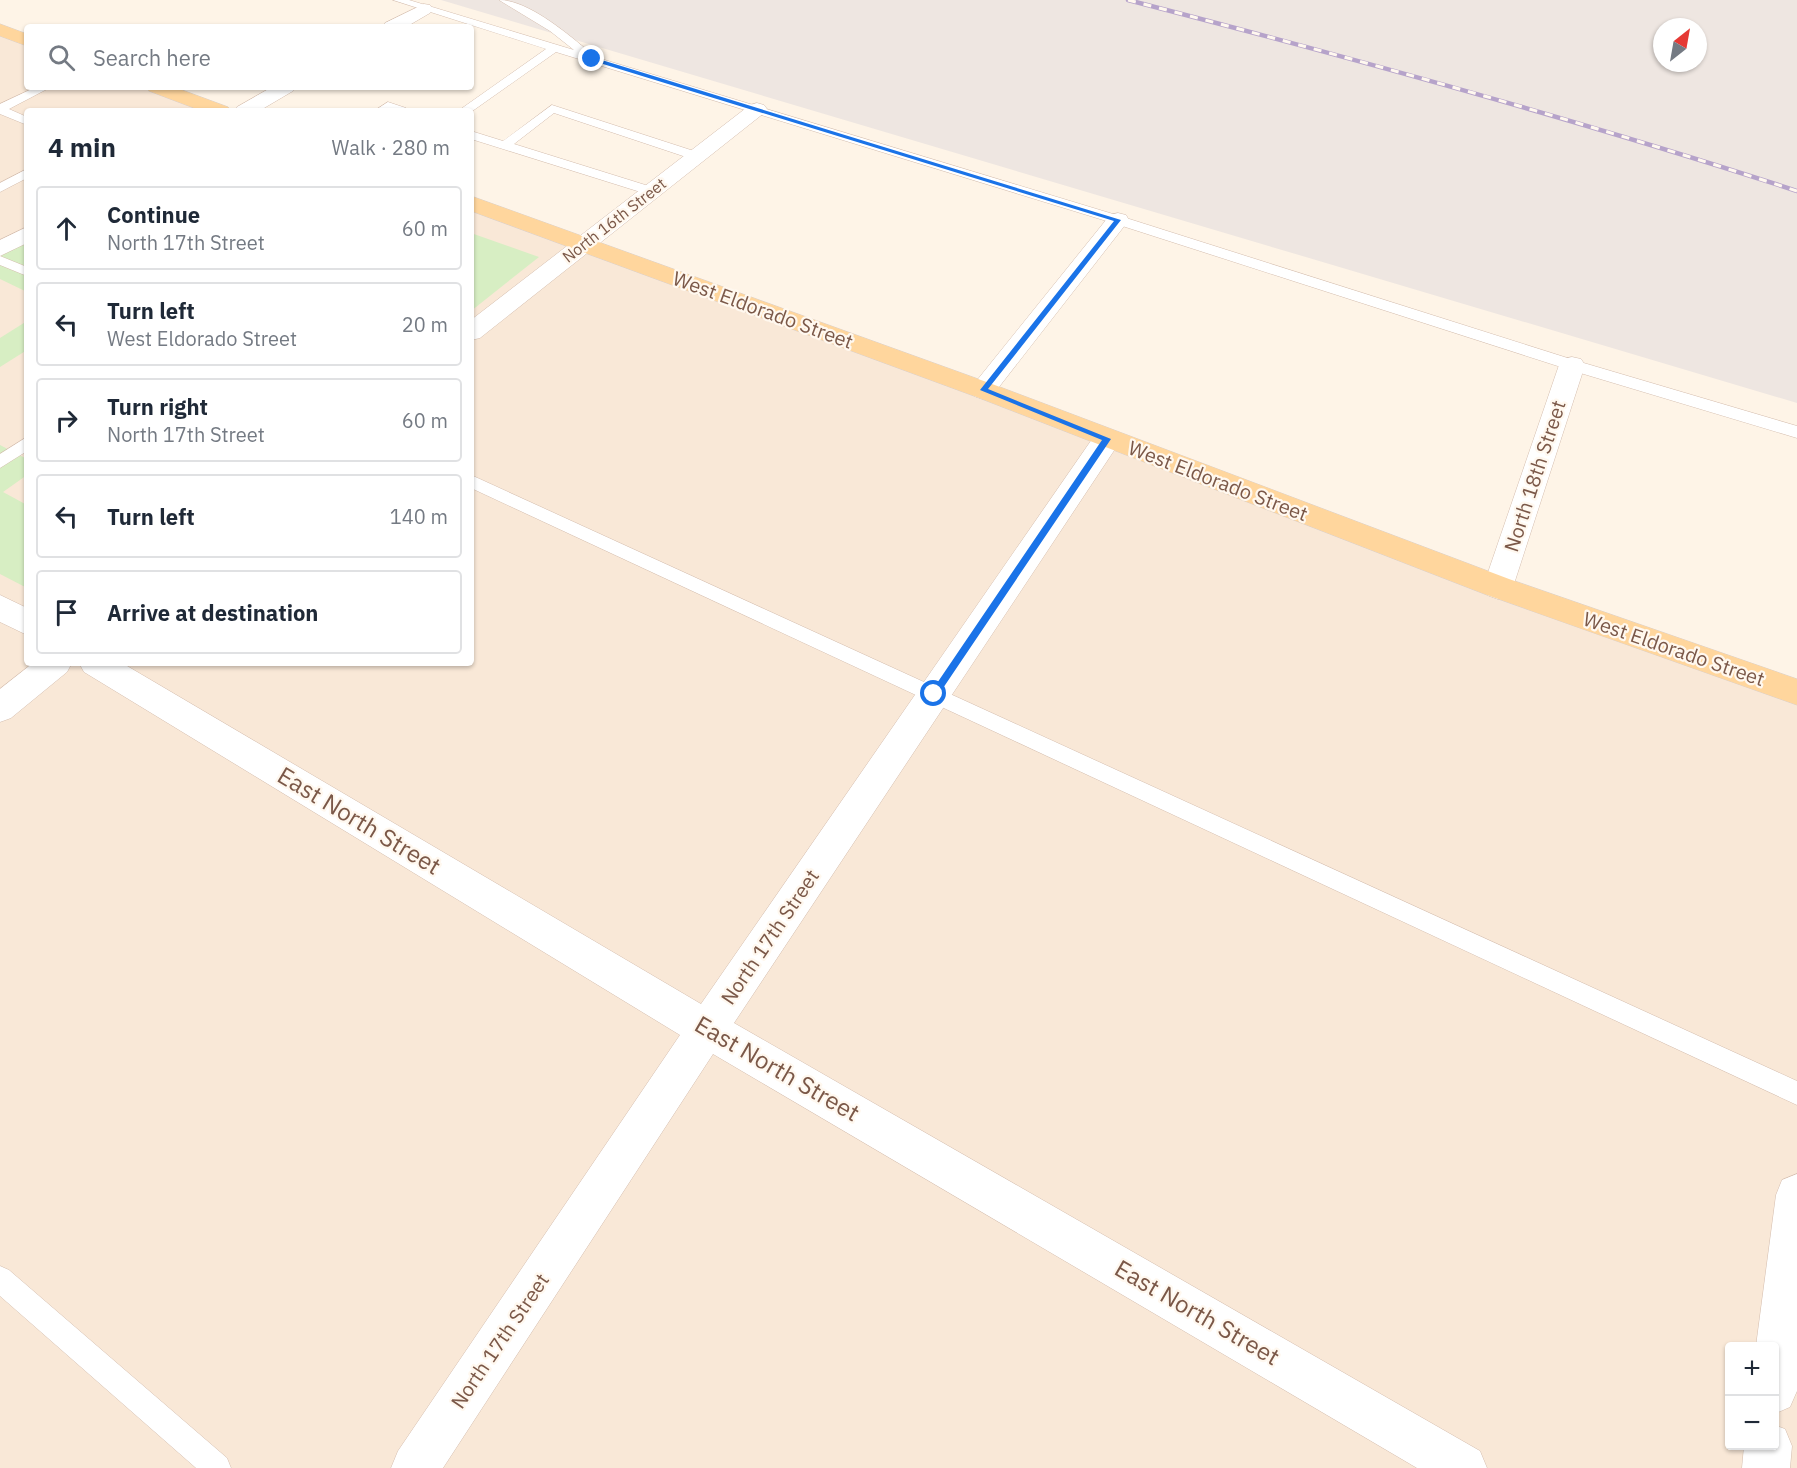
<!DOCTYPE html>
<html lang="en">
<head>
<meta charset="utf-8">
<style>
  body { margin:0; font-family:"IBM Plex Sans",sans-serif; background:#f2f2f3; color:#1f2937 }
  .controls { position:absolute; right:18px; bottom:18px; display:grid; overflow:hidden; border-radius:6px; box-shadow:0 2px 4px #0004 }
  .controls button { width:54px; height:54px; display:grid; place-items:center; padding:0; border:0; border-bottom:2px solid #e0e1e3; background:#fff; color:#1f2937; font:30px sans-serif }
  .compass { position:absolute; left:1653px; top:18px; width:54px; height:54px; border-radius:50%; background:#fff; box-shadow:0 2px 4px #0004; rotate:31deg }
  .stop { position:absolute; width:18px; height:18px; margin:-14px; border:4px solid #1a73e8; border-radius:50%; background:#fff }
  .stop.end { background:#1a73e8; border-color:#fff; box-shadow:0 2px 6px #0008 }
  .list { margin:0; padding:0; list-style:none }
  h2 { display:flex; justify-content:space-between; align-items:center; height:78px; margin:0; padding:0 24px; font-size:26px }
  h2 small { font-size:20px; font-weight:400; color:#747a83 }
  .list li { display:grid; grid-template-columns:39px 1fr auto; gap:18px; align-items:center; box-sizing:border-box; height:84px; margin:0 12px 12px; padding:0 12px; border:2px solid #e0e1e3; border-radius:6px }
  .list b { display:block; font-size:22px; white-space:nowrap }
  .list p { margin:0; font-size:20px; white-space:nowrap; color:#747a83 }
  .list em { font-size:20px; font-style:normal; color:#747a83 }
  .icon { flex:none; width:33px; height:33px; fill:none; stroke:currentColor; stroke-width:2; stroke-linecap:round; stroke-linejoin:round }
  .map { position:relative; flex:none; width:1797px; height:1468px; overflow:hidden }
  .search { position:absolute; background:#fff; box-shadow:0 2px 4px #0004; left:24px; top:24px; width:450px; height:66px; display:flex; align-items:center; gap:15px; box-sizing:border-box; padding:0 21px; border-radius:6px; color:#747a83; font-size:22px }
  .panel { position:absolute; background:#fff; box-shadow:0 2px 4px #0004; left:24px; top:108px; width:450px; height:558px; border-radius:6px }
  .map>svg:first-child { display:block }
  .residential { fill:#f9e8d7; fill-rule:evenodd }
  .industrial { fill:#eee6e1; fill-rule:evenodd }
  .green { fill:#d7eec3 }
  .lines { fill:none; stroke-linecap:round; stroke-linejoin:round }
  .lane-casing { stroke:#d4bdae; stroke-width:1 }
  .street-casing { stroke:#d4bdae; stroke-width:1 }
  .primary-casing { stroke:#dad0cc; stroke-width:1 }
  .lane { fill:#fff; fill-rule:evenodd }
  .street { fill:#fff; fill-rule:evenodd }
  .primary { fill:#ffd69d; fill-rule:evenodd }
  .rail-casing { stroke:#b6a3ca; stroke-width:4.5 }
  .rail { stroke:#fff8ef; stroke-width:3; stroke-dasharray:8; stroke-linecap:butt }
  .route { fill:#1a73e8 }
  .labels { text-anchor:middle; stroke-width:4.5; stroke-linejoin:round; paint-order:stroke }
  .far-street-label { font-size:16px; fill:#7b5848; stroke:#fff8ef }
  .street-label { font-size:20px; fill:#7b5848; stroke:#fff8ef }
  .near-street-label { font-size:24px; fill:#7b5848; stroke:#fff8ef }
</style>
</head>
<body>
<div class="map">
<svg width="1797" height="1468" viewBox="0 0 1797 1468">
  <rect width="100%" height="100%" fill="#fef4e7"/>
  <path class="residential" d="M 0,36 L 27,46 L 27,87 L 138,87 L 204,111 L 27,111 L 27,663 L 471,663 L 471,209 L 1797,691 L 1797,1468 L 0,1468 ZM 1730,1346 L 1774,1346 L 1774,1446 L 1730,1446 Z"/>
  <path class="industrial" d="M 441,0 L 1797,0 L 1797,403 ZM 1662,27 L 1698,27 L 1698,63 L 1662,63 Z"/>
  <g class="green">
    <path d="M 471,233 L 539,257 L 471,311 Z"/>
    <path d="M 27,239 L 27,292 L 0,279 L 0,255 Z"/>
    <path d="M 27,321 L 27,350 L 0,367 L 0,338 Z"/>
    <path d="M 0,445 L 27,459 L 27,475 L 3,492 L 27,505 L 27,588 L 0,574 Z"/>
  </g>
  <g class="lines">
    <defs>
      <g id="lane">
        <path d="M 393,0 L 409,0 L 574,50 L 550,31 L 499,0 C 527,0 564,31 586,49 L 588,51 L 585,54 L 1123,217 L 1577,361 L 1797,426 L 1797,438 L 1567,369 L 1113,223 L 556,52 L 471,112 L 458,111 L 546,49 Z"/>
        <path d="M 36,87 L 51,87 L 9,109 L 27,117 L 27,125 L 0,114 L 0,104 Z"/>
        <path d="M 388,102 L 406,108 L 408,111 L 374,111 Z"/>
        <path d="M 552,105 L 700,153 L 702,156 L 696,160 L 692,159 L 554,113 L 514,144 L 655,188 L 656,191 L 655,194 L 650,195 L 471,139 L 471,131 L 503,141 Z"/>
        <path d="M 27,169 L 27,178 L 0,192 L 0,183 Z"/>
        <path d="M 0,256 L 27,267 L 27,276 L 0,265 Z"/>
        <path d="M 27,437 L 27,451 L 0,468 L 0,454 Z"/>
        <path d="M 471,475 L 1797,1081 L 1797,1105 L 471,488 Z"/>
        <path d="M 0,1266 L 9,1270 L 227,1458 L 231,1468 L 196,1468 L 0,1296 Z"/>
      </g>
      <g id="street">
        <path d="M 424,4 L 430,5 L 433,9 L 430,13 L 406,27 L 383,27 L 385,23 Z"/>
        <path d="M 272,87 L 296,87 L 293,91 L 259,111 L 234,111 L 237,107 Z"/>
        <path d="M 757,103 L 764,105 L 767,109 L 764,113 L 480,338 L 471,340 L 471,320 L 750,105 Z"/>
        <path d="M 1118,213 L 1126,215 L 1129,220 L 992,396 L 983,399 L 974,396 L 970,390 L 974,384 L 1110,215 Z"/>
        <path d="M 27,227 L 27,243 L 0,256 L 0,240 Z"/>
        <path d="M 1572,357 L 1581,359 L 1585,365 L 1513,587 L 1509,595 L 1498,599 L 1487,595 L 1483,587 L 1559,365 L 1563,359 Z"/>
        <path d="M 1107,430 L 1117,432 L 1120,439 L 1117,446 L 734,1023 L 1480,1451 L 1487,1468 L 1417,1468 L 713,1054 L 443,1468 L 391,1468 L 398,1451 L 680,1035 L 84,672 L 79,663 L 122,663 L 701,1004 L 1097,432 Z"/>
        <path d="M 0,595 L 27,608 L 27,635 L 0,622 Z"/>
        <path d="M 33,663 L 72,663 L 67,672 L 11,718 L 0,722 L 0,689 Z"/>
        <path d="M 1797,1174 L 1797,1391 L 1790,1407 L 1774,1414 L 1774,1346 L 1756,1346 L 1776,1195 L 1782,1180 Z"/>
        <path d="M 1774,1425 L 1785,1429 L 1792,1446 L 1790,1468 L 1742,1468 L 1744,1446 L 1774,1446 Z"/>
      </g>
      <g id="primary">
        <path d="M 0,24 L 27,34 L 27,46 L 0,36 Z"/>
        <path d="M 146,87 L 174,87 L 228,107 L 231,111 L 202,111 L 149,91 Z"/>
        <path d="M 471,196 L 992,384 L 1509,579 L 1797,679 L 1797,705 L 1487,595 L 974,396 L 471,211 Z"/>
      </g>
    </defs>
    <use href="#lane" class="lane-casing"/>
    <use href="#street" class="street-casing"/>
    <use href="#primary" class="primary-casing"/>
    <use href="#lane" class="lane"/>
    <use href="#street" class="street"/>
    <use href="#primary" class="primary"/>
    <defs>
      <path id="rail" d="M 1128,0 C 1353,58 1576,119 1797,191"/>
    </defs>
    <use href="#rail" class="rail-casing"/>
    <use href="#rail" class="rail"/>
  </g>
  <path class="route" d="M 592,57 L 1121,220 L 988,389 L 1111,439 L 937,697 L 931,697 L 931,692 L 1102,440 L 980,390 L 1114,221 L 590,60 Z"/>
  <g class="labels">
    <g class="far-street-label">
      <text transform="translate(614 220) rotate(-38)" y="6">North 16th Street</text>
    </g>
    <g class="street-label">
      <text transform="translate(763 310) rotate(20)" y="7">West Eldorado Street</text>
      <text transform="translate(1535 476) rotate(-72)" y="7">North 18th Street</text>
      <text transform="translate(1218 481) rotate(21)" y="7">West Eldorado Street</text>
      <text transform="translate(1674 649) rotate(19)" y="7">West Eldorado Street</text>
      <text transform="translate(770 937) rotate(-56)" y="7">North 17th Street</text>
      <text transform="translate(500 1341) rotate(-56)" y="7">North 17th Street</text>
    </g>
    <g class="near-street-label">
      <text transform="translate(359 821) rotate(31)" y="8">East North Street</text>
      <text transform="translate(777 1069) rotate(30)" y="8">East North Street</text>
      <text transform="translate(1197 1313) rotate(30)" y="8">East North Street</text>
    </g>
  </g>
</svg>
<div class="controls">
<button>+</button>
<button>−</button>
</div>
<svg class="compass" viewBox="-18 -18 36 36"><path d="M0-13l5 13h-10z" fill="#e53935"/><path d="M0 13l5-13h-10z" fill="#747a83"/></svg>
<div class="stop" style="left:934px;top:694px"></div>
<div class="stop end" style="left:592px;top:59px"></div>
<div class="search"><svg class="icon" aria-label="search" viewBox="0 0 24 24"><circle cx="10" cy="10" r="6"/><path d="M15 15l6 6"/></svg>Search here</div>
<section class="panel">
<h2>4 min<small>Walk · 280 m</small></h2>
<ul class="list">
<li><svg class="icon" aria-label="ahead" viewBox="0 0 24 24"><path d="M12 20V5M6 11l6-6 6 6"/></svg><div><b>Continue</b><p>North 17th Street</p></div><em>60 m</em></li>
<li><svg class="icon" aria-label="left" viewBox="0 0 24 24"><path d="M17 20v-9H6M10 6l-5 5 5 5"/></svg><div><b>Turn left</b><p>West Eldorado Street</p></div><em>20 m</em></li>
<li><svg class="icon" aria-label="right" viewBox="0 0 24 24"><path d="M7 20v-9h11M14 6l5 5-5 5"/></svg><div><b>Turn right</b><p>North 17th Street</p></div><em>60 m</em></li>
<li><svg class="icon" aria-label="left" viewBox="0 0 24 24"><path d="M17 20v-9H6M10 6l-5 5 5 5"/></svg><div><b>Turn left</b></div><em>140 m</em></li>
<li><svg class="icon" aria-label="arrive" viewBox="0 0 24 24"><path d="M6 21V4h12l-3 4 3 4H6"/></svg><div><b>Arrive at destination</b></div></li>
</ul>
</section>
</div>
</body>
</html>
